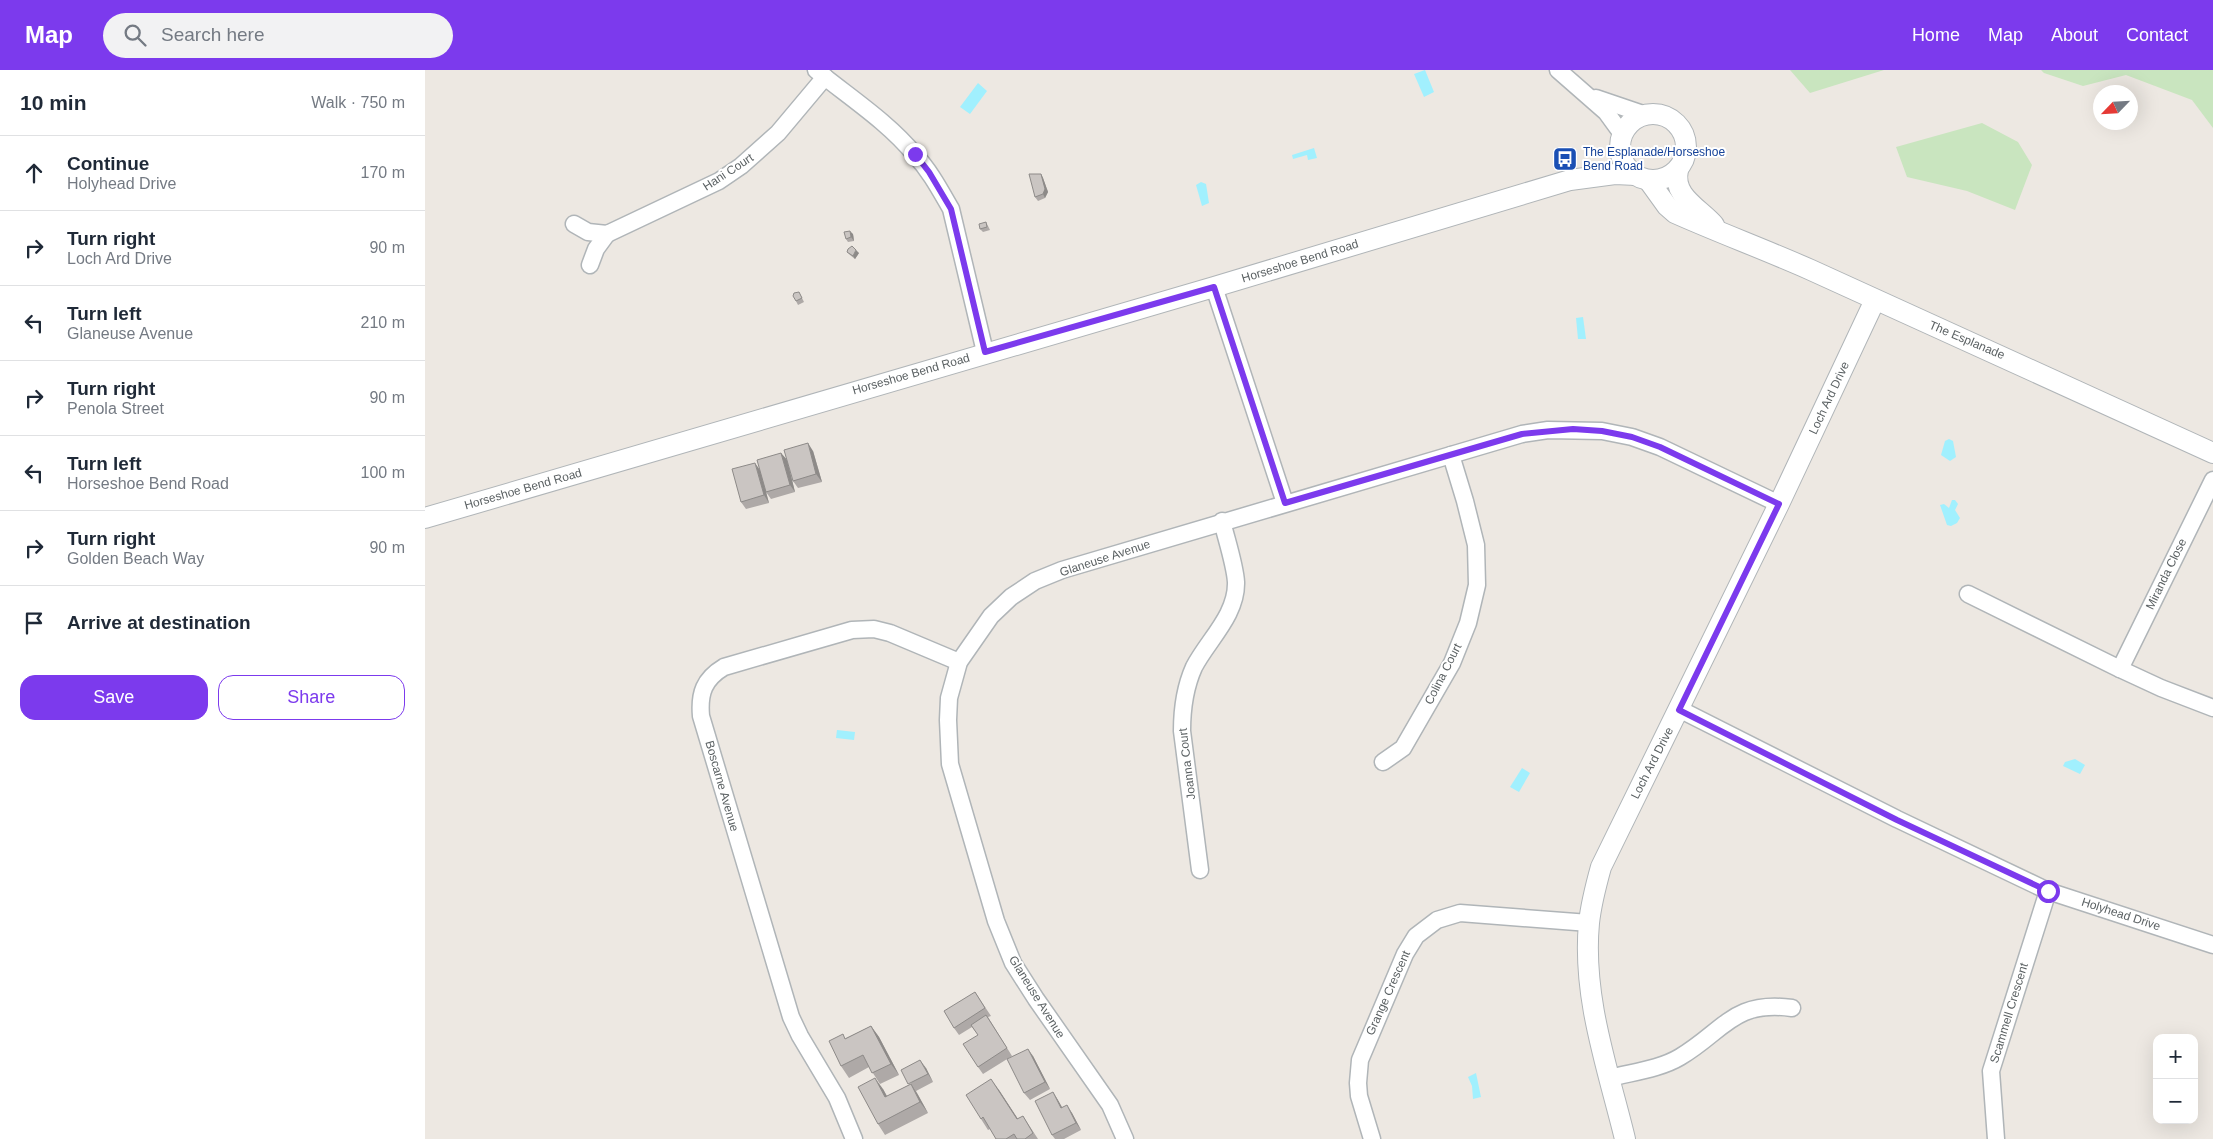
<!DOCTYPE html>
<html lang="en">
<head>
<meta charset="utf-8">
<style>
  body { margin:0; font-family:Helvetica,sans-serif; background:#f2f2f3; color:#1f2937 }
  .controls { position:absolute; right:15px; bottom:15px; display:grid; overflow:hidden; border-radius:10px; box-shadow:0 5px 20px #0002 }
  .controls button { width:45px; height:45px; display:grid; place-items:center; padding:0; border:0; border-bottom:1px solid #e0e1e3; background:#fff; color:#1f2937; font:25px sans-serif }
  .compass { position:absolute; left:1668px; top:15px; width:45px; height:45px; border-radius:50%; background:#fff; box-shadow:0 5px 20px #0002; rotate:245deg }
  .stop { position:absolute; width:15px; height:15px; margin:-11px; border:4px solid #7c3aed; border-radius:50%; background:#fff }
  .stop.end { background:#7c3aed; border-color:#fff; box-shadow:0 1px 5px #0008 }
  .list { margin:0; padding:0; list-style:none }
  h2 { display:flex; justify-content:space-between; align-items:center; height:65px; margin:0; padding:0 20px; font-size:21px }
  h2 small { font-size:16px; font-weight:400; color:#747a83 }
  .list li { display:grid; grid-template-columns:32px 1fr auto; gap:15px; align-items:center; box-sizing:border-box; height:75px; padding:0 20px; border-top:1px solid #e0e1e3 }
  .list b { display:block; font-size:19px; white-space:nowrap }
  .list p { margin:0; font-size:16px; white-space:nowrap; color:#747a83 }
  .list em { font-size:16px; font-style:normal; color:#747a83 }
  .actions { display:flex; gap:10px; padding:15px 20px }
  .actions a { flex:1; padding:11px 0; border:1px solid #7c3aed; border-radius:15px; text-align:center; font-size:18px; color:#7c3aed }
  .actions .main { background:#7c3aed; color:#fff }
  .icon { flex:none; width:28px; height:28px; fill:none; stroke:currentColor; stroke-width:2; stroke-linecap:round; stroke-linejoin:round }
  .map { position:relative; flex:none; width:1788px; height:1069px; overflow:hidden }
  header { display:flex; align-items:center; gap:30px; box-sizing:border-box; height:70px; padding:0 25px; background:#7c3aed; color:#fff }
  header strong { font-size:24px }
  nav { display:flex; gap:28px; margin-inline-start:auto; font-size:18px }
  .search { width:350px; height:45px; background:#f2f2f3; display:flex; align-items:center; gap:12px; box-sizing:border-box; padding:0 18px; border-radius:28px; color:#747a83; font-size:19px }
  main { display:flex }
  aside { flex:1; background:#fff }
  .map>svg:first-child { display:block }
  .green { fill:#c9e5bf }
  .water { fill:#a1f0fe }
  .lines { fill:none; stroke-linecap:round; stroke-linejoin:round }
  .minor-casing { stroke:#b0b5b8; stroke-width:19 }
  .tertiary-casing { stroke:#b0b5b8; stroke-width:22 }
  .minor { stroke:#fff; stroke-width:16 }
  .tertiary { stroke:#fff; stroke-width:20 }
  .wall { fill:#aea9a7 }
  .shaded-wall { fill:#8d8a88 }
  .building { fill:#cac5c2; stroke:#8d8a88 }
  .route { stroke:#7c3aed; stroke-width:6 }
  .labels { text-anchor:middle; stroke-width:4; stroke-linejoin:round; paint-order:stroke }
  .transit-label { font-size:12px; fill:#164399; stroke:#fff; text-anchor:start }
  .street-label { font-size:12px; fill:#5b6163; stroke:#fff }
</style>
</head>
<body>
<header>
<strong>Map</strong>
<div class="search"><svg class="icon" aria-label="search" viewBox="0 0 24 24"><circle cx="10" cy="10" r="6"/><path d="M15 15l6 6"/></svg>Search here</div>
<nav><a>Home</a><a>Map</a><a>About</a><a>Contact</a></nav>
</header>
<main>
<aside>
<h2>10 min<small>Walk · 750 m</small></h2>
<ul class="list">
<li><svg class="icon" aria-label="ahead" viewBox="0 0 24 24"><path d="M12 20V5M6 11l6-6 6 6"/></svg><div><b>Continue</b><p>Holyhead Drive</p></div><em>170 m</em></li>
<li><svg class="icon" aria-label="right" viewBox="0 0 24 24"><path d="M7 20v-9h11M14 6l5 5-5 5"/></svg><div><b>Turn right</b><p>Loch Ard Drive</p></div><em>90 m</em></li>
<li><svg class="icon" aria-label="left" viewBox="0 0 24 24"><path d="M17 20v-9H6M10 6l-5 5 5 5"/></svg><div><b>Turn left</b><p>Glaneuse Avenue</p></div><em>210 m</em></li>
<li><svg class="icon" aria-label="right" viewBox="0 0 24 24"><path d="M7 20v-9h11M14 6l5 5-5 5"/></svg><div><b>Turn right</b><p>Penola Street</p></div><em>90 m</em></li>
<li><svg class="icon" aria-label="left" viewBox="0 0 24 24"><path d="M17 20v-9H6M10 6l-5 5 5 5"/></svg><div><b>Turn left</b><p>Horseshoe Bend Road</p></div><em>100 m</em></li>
<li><svg class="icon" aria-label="right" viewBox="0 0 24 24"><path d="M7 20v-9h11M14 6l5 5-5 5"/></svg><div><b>Turn right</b><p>Golden Beach Way</p></div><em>90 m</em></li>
<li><svg class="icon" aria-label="arrive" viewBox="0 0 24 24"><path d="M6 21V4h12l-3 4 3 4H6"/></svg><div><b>Arrive at destination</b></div></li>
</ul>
<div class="actions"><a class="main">Save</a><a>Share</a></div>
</aside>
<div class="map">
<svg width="1788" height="1069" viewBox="0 0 1788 1069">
  <rect width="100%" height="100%" fill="#ede8e2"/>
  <g class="green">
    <path d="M 1365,0 L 1459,0 L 1385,23 Z"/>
    <path d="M 1616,0 L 1788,0 L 1788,58 L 1767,30 L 1701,5 L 1658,16 L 1619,3 Z"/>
    <path d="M 1557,53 L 1593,72 L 1607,95 L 1590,140 L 1542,121 L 1482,107 L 1471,77 Z"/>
  </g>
  <g class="water">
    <path d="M 1000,0 L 1009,22 L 999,27 L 989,4 Z"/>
    <path d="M 553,13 L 562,21 L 545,44 L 535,37 Z"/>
    <path d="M 889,78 L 892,88 L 883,90 L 882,85 L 868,89 L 867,85 Z"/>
    <path d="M 776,112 L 781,114 L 784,133 L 777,136 L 771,115 Z"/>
    <path d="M 1158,247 L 1161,269 L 1153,269 L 1151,248 Z"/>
    <path d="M 1524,369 L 1528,371 L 1531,387 L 1525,391 L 1516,385 L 1520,371 Z"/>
    <path d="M 1527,430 L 1530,430 L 1533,434 L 1530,440 L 1535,448 L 1532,453 L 1526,456 L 1522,455 L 1515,435 L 1519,434 L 1524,438 Z"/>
    <path d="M 412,660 L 430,662 L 429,670 L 411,668 Z"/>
    <path d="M 1650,689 L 1660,695 L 1655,704 L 1638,696 L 1640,692 Z"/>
    <path d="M 1097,698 L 1105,703 L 1094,722 L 1085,717 Z"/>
    <path d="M 1051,1003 L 1056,1027 L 1048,1029 L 1047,1016 L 1043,1007 Z"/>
  </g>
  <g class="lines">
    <defs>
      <g id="minor">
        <path d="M 391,0 C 424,27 463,52 490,85 C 505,101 515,120 526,139 L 560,282"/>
        <path d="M 1133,0 L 1181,42 L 1197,64"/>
        <path d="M 1171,28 L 1221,45"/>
        <path d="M 149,154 L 163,162 L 182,164 L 294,111 L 316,96 L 353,63 L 400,7"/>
        <path d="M 165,195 L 171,179 L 182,164"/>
        <path d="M 789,217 L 860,433"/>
        <path d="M 1788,410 L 1695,599 L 1736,618 L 1788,638"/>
        <path d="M 1543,524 L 1695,599"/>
        <path d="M 1254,639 L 1472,749 L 1623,821 L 1788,875"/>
        <path d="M 958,692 L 978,678 L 1027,593 L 1043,553 L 1052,515 L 1051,475 L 1040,431 L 1026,385"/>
        <path d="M 775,800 L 757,661 C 757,639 760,617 769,597 C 783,570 812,545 811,512 C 810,495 801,468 797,451"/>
        <path d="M 1185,1008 C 1208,1002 1235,999 1255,987 C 1299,961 1308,930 1367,938"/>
        <path d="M 429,1069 L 412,1028 L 375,966 L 366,947 L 276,646 C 274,623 279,609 299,597 L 427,560 L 449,559 L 465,563 L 534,592"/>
        <path d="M 700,1069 L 685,1035 L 611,929 L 588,893 L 571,851 L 525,694 L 523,650 L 524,628 L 534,592 L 566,546 L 586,527 L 610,511 L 637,500 L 1026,385 L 1097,364 L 1123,360 L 1177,361 L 1207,367 L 1235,377 L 1354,434"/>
        <path d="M 947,1069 L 934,1026 L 933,1013 L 935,990 L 980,884 L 991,866 L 1012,850 L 1035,843 L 1164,853"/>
        <path d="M 1571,1069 L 1566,1001 L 1623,821"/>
      </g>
      <g id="tertiary">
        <circle cx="1228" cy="77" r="33"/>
        <path d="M 1253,100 C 1247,126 1274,138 1289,155"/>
        <path d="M 1224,111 L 1242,136 L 1250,143 C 1295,163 1341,180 1386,200 C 1520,260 1654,321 1788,383"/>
        <path d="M 0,448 L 789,217 L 1145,110 L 1190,104 L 1211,105"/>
        <path d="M 1200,1069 C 1183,999 1157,927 1164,853 C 1166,834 1171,815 1176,797 L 1354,434 L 1450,230"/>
      </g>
    </defs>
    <use href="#minor" class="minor-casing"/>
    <use href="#tertiary" class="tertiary-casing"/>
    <use href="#minor" class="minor"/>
    <use href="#tertiary" class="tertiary"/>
  </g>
  <g class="wall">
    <path d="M 616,104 L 618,108 L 623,122 L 620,128 L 613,131 L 610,127 Z"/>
    <path d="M 561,152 L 565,160 L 558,162 L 555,159 Z"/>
    <path d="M 428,164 L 429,171 L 423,172 L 421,169 Z"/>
    <path d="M 422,182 L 434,183 L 430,189 L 425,185 Z"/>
    <path d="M 374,222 L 379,232 L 373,235 L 371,231 Z"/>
    <path d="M 388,381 L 397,412 L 373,418 L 368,411 Z"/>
    <path d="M 356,383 L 362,390 L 370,422 L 346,429 L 341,422 L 344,433 L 321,439 L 316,432 L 335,400 Z"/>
    <path d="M 550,922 L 566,946 L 563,947 L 587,986 L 558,1004 L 553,997 L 553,965 L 547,957 L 534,965 L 529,958 Z"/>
    <path d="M 446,956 L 454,967 L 474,1005 L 455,1014 L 444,997 L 424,1008 L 416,996 L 421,968 Z"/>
    <path d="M 608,986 L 625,1019 L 605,1030 L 599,1023 Z"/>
    <path d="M 501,998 L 508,1012 L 491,1021 L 503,1043 L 460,1065 L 453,1054 L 458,1019 L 462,1026 L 484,1015 Z"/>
    <path d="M 574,1020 L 593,1049 L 598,1046 L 613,1069 L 571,1069 L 565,1059 L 563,1060 L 556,1049 Z"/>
    <path d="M 628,1022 L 637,1038 L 647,1043 L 656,1060 L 639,1069 L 630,1069 L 627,1065 Z"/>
  </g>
  <g class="shaded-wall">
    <path d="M 616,104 L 618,108 L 623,122 L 620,128 L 618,124 Z"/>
    <path d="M 425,161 L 428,164 L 429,171 L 426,167 Z"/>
    <path d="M 431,180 L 434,183 L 430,189 L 428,186 Z"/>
    <path d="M 383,373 L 388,381 L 397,412 L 391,404 Z"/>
    <path d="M 356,383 L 362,390 L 370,422 L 365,415 Z"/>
    <path d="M 330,393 L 335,400 L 344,433 L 339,425 Z"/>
    <path d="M 446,956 L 454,967 L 474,1005 L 466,994 Z"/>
    <path d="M 603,979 L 608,986 L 625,1019 L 620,1012 Z"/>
    <path d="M 495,990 L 501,998 L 508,1012 L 503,1004 Z"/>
    <path d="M 450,1008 L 458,1019 L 468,1038 L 460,1027 Z"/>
    <path d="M 566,1009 L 574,1020 L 600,1060 L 592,1049 Z"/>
    <path d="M 486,1014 L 493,1025 L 503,1043 L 495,1032 Z"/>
    <path d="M 628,1022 L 633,1030 L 642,1046 L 636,1038 Z"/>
    <path d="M 642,1035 L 647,1043 L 656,1060 L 651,1053 Z"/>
  </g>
  <g class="building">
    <path d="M 604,104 L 616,104 L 620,119 L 618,124 L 610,127 Z"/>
    <path d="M 561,152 L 562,157 L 555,159 L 554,154 Z"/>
    <path d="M 425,161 L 426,167 L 421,169 L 419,162 Z"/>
    <path d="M 427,176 L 431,180 L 428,186 L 422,182 L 423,179 Z"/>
    <path d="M 374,222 L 377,228 L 371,231 L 368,226 L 369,223 Z"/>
    <path d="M 383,373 L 391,404 L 368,411 L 359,380 Z"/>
    <path d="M 356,383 L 365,415 L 341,422 L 332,390 Z"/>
    <path d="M 330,393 L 339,425 L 316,432 L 307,399 Z"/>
    <path d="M 550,922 L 560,938 L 529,958 L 519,941 Z"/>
    <path d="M 561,945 L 582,978 L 553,997 L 538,974 L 553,965 L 546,955 Z"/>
    <path d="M 446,956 L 466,994 L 447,1003 L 438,985 L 416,996 L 404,971 L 418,964 L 420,969 Z"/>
    <path d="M 603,979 L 620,1012 L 599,1023 L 582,989 Z"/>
    <path d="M 495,990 L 503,1004 L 483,1014 L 476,1000 Z"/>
    <path d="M 450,1008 L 460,1027 L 486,1014 L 495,1032 L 453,1054 L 433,1017 Z"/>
    <path d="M 566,1009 L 592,1049 L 598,1046 L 608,1063 L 600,1069 L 592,1069 L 589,1064 L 581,1069 L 571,1069 L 558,1047 L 556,1049 L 541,1025 Z"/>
    <path d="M 628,1022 L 636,1038 L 642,1035 L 651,1053 L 627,1065 L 610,1031 Z"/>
  </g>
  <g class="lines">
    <path class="route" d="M 490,84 L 504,102 L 526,139 L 560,282 L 789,217 L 860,433 L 1097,364 L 1148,359 L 1177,361 L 1207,367 L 1235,377 L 1354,434 L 1254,640 L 1472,750 L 1623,821"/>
  </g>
  <defs>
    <symbol id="bus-square" viewBox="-11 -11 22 22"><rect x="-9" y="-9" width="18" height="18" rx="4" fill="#1a4fb4" stroke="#fff"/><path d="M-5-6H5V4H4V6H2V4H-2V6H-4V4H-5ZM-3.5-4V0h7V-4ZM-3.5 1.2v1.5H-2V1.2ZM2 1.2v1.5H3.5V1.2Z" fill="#fff"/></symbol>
  </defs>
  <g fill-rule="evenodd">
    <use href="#bus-square" x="1126" y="75" width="28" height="28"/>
  </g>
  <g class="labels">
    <g class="transit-label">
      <text x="1158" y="86">The Esplanade/Horseshoe<tspan x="1158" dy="14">Bend Road</tspan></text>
    </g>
    <g class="street-label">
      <text transform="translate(303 102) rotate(-33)" y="4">Hani Court</text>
      <text transform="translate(875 191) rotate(-17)" y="4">Horseshoe Bend Road</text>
      <text transform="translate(1542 270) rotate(23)" y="4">The Esplanade</text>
      <text transform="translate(486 304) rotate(-16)" y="4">Horseshoe Bend Road</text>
      <text transform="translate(1404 328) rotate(-65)" y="4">Loch Ard Drive</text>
      <text transform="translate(98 419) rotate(-16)" y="4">Horseshoe Bend Road</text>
      <text transform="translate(680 488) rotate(-18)" y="4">Glaneuse Avenue</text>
      <text transform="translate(1741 504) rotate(-64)" y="4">Miranda Close</text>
      <text transform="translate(1018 604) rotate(-63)" y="4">Colina Court</text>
      <text transform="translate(1227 693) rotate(-63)" y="4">Loch Ard Drive</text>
      <text transform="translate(762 694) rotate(-97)" y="4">Joanna Court</text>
      <text transform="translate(297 716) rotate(74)" y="4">Boscarne Avenue</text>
      <text transform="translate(1696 844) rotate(18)" y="4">Holyhead Drive</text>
      <text transform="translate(963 923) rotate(-66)" y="4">Grange Crescent</text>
      <text transform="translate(612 927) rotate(58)" y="4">Glaneuse Avenue</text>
      <text transform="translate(1584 943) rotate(-73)" y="4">Scammell Crescent</text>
    </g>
  </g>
</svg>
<div class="controls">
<button>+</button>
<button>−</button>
</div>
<svg class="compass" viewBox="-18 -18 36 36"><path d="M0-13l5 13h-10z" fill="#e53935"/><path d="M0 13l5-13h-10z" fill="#747a83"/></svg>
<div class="stop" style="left:1623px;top:821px"></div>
<div class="stop end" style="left:490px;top:84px"></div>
</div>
</main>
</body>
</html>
